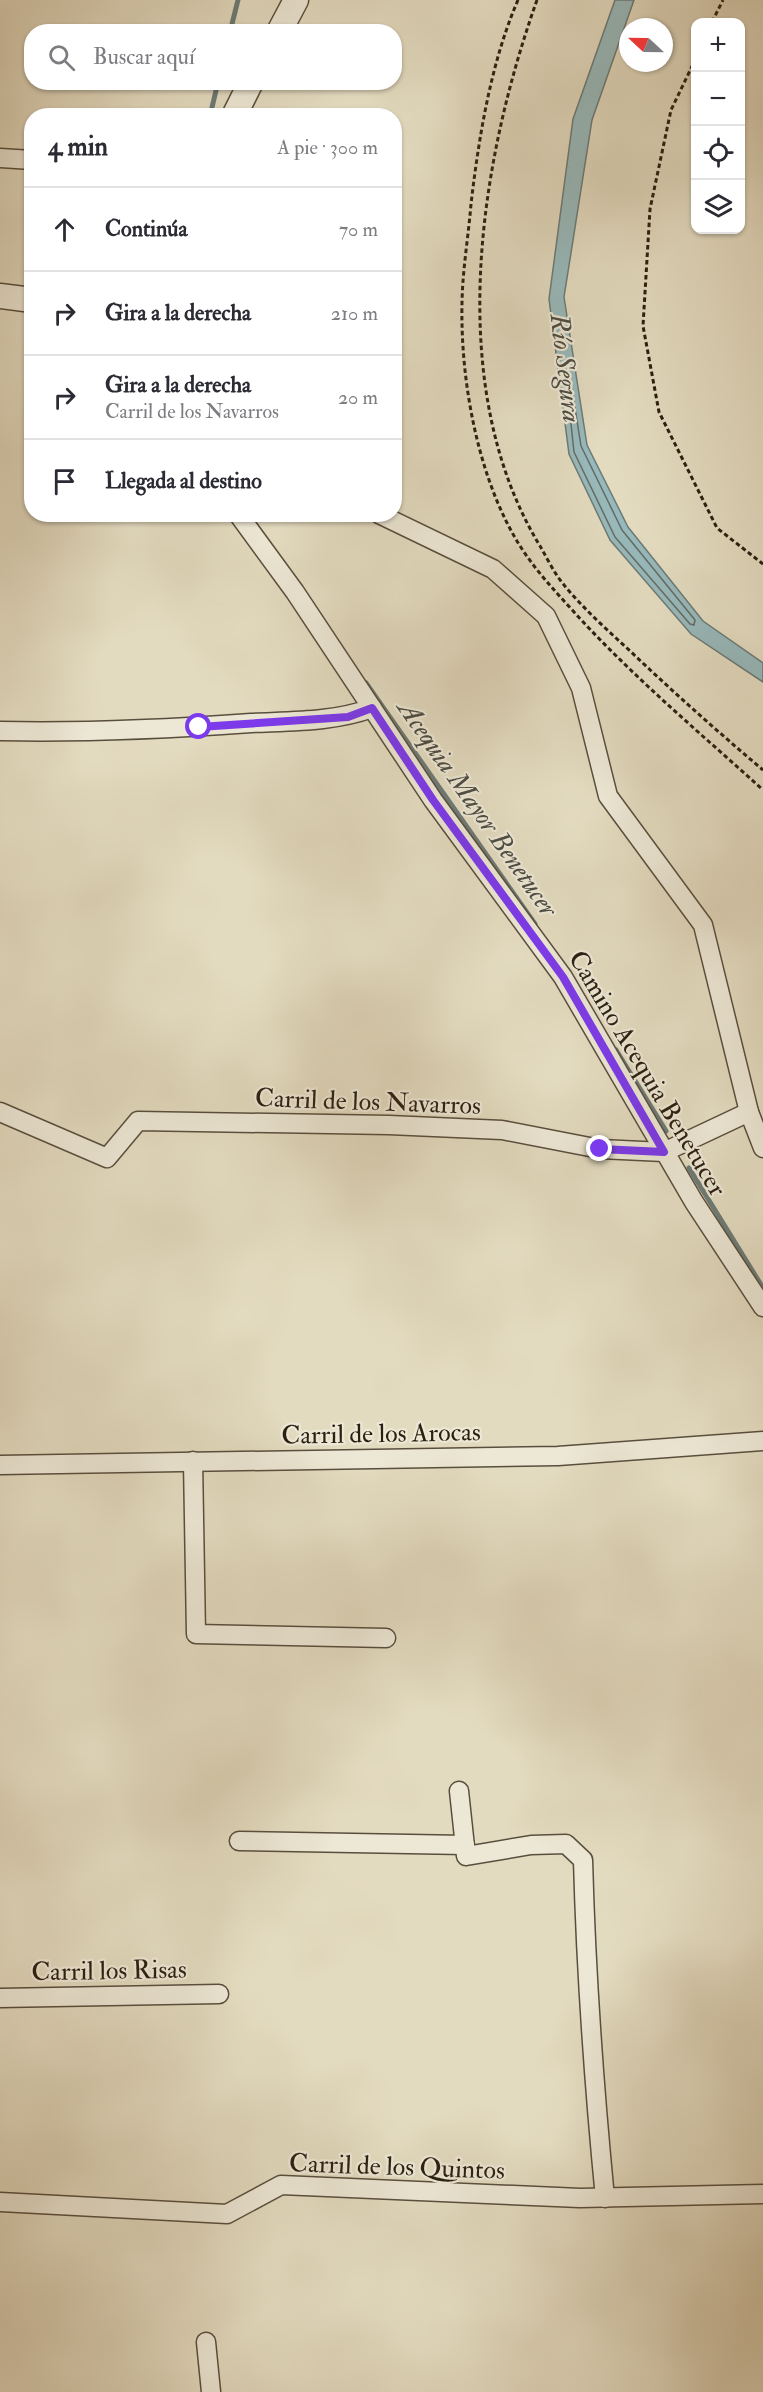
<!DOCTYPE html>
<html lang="es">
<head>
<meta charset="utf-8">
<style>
  body { margin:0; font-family:"IM FELL Double Pica",serif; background:#f7f7f7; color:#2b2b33 }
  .controls { position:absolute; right:18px; top:18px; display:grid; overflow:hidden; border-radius:12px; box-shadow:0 2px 4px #0004 }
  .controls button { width:54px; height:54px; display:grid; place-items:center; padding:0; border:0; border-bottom:2px solid #e1e1e2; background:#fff; color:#2b2b33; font:30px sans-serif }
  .compass { position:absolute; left:619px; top:18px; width:54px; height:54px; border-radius:50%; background:#fff; box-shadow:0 2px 4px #0004; rotate:292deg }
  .stop { position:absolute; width:18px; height:18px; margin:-14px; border:4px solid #7c3aed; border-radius:50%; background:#fff }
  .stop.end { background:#7c3aed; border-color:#fff; box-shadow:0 2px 6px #0008 }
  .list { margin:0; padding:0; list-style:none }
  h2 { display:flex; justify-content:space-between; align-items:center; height:78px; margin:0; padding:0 24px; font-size:26px }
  h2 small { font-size:20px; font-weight:400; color:#7c7c81 }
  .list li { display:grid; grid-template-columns:39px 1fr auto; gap:18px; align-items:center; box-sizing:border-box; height:84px; padding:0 24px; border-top:2px solid #e1e1e2 }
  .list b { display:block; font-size:22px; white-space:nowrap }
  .list p { margin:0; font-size:20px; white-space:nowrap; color:#7c7c81 }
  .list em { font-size:20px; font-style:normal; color:#7c7c81 }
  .icon { flex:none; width:33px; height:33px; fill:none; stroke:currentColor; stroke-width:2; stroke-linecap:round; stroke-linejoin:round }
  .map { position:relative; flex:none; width:763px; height:2392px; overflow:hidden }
  .search { position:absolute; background:#fff; box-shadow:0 2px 4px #0004; left:24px; top:24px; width:378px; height:66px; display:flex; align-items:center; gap:15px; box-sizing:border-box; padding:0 21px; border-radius:24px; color:#7c7c81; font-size:22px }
  .panel { position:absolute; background:#fff; box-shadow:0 2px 4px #0004; left:24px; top:108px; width:378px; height:414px; border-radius:24px }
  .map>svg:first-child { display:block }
  .water { fill:#98b9bb; stroke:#6c7b77; stroke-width:1.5 }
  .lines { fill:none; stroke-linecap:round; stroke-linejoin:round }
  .shore { stroke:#626c66; stroke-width:1.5 }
  .stream { stroke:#6c7b77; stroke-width:5 }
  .minor-casing { stroke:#594e3d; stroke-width:21 }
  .tertiary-casing { stroke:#594e3d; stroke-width:27 }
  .path { stroke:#2b1f11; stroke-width:3; stroke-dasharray:4.5 3; stroke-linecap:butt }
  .minor { stroke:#ede8d6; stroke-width:18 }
  .tertiary { stroke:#ede8d6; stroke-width:24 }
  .route { stroke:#7c3aed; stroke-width:8 }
  .labels { text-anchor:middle; stroke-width:4.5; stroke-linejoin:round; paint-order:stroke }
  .street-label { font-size:26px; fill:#2b1f11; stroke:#ede8d6 }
  .water-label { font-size:27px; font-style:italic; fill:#4c4d44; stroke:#ede8d6 }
</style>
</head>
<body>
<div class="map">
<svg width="763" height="2392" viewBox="0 0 763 2392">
  <rect width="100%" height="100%" fill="#e3dbc0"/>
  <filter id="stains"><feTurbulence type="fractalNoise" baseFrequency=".00333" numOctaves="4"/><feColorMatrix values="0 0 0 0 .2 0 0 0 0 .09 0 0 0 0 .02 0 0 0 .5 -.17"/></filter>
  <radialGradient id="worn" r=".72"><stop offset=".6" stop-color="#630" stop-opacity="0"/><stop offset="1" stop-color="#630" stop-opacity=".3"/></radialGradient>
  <path class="water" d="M 615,0 L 634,0 L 592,120 L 564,297 L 587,445 L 628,527 L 703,621 L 763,663 L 763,682 L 691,634 L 610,540 L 569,454 L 549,299 L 573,119 Z"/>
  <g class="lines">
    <path class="shore" d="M 567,387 L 572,389 L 581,446 L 622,530 L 695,620 L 694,625 L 690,624 L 615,537 L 574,452 Z"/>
    <g class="stream">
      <path d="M 230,32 L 238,0"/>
      <path d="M 210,116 L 218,82"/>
      <path d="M 366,683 L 535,924"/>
      <path d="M 616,1050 L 666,1131"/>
      <path d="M 689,1168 L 763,1288"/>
    </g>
    <defs>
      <g id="minor">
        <path d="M 0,158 L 32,160"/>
        <path d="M 238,514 L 295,592 L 433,800 L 563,977 L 694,1202 L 763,1307"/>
        <path d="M 379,514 L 493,569 L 546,616 L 581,688 L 608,796 L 703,925 L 749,1112 L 763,1148"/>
        <path d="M 0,731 C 84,733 167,729 251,723 C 292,721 334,722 372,708"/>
        <path d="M 0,1112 L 107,1158 L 138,1121 L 389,1125 L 502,1130 L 600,1149 L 664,1152 L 749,1112"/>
        <path d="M 193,1461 L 196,1634 L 386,1638"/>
        <path d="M 0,1465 L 558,1456 L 763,1441"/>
        <path d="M 459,1791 L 466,1856 L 531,1845 L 566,1844 L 583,1860 C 586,1973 594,2085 605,2198"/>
        <path d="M 239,1841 L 465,1845"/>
        <path d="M 0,1998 L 219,1994"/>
        <path d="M 0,2202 L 227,2214 L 281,2185 L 580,2198 L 763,2194"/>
        <path d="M 206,2342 L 211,2392"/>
      </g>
      <g id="tertiary">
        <path d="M 279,32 L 296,0"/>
        <path d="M 234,116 L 251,82"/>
        <path d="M 0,296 L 32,300"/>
      </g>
    </defs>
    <use href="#minor" class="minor-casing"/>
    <use href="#tertiary" class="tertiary-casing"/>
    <g class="path">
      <path d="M 518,0 C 491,62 479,136 471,204 C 469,229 465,255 463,281 C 457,365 475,477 522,549 C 537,572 555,591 574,612 C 632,676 699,732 763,790"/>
      <path d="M 537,0 C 478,166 444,388 540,546 C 547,558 554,573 564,585 C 583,608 606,629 628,649 C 672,691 717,731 763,770"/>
      <path d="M 712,22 L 723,0"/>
      <path d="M 696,58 L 671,110 L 650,209 L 643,326 L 659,412 L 717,528 L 763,564"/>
    </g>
    <use href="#minor" class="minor"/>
    <use href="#tertiary" class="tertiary"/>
  </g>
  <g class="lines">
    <path class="route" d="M 199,727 L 348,717 L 372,708 L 433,800 L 563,977 L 664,1152 L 600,1149"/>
  </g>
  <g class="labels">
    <g class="street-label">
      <text transform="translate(648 1073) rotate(59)" y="9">Camino Acequia Benetucer</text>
      <text transform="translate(368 1101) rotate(2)" y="9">Carril de los Navarros</text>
      <text transform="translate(381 1433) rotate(-1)" y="9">Carril de los Arocas</text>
      <text transform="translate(109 1970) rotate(-1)" y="9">Carril los Risas</text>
      <text transform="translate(397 2166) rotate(2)" y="9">Carril de los Quintos</text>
    </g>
    <g class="water-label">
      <text transform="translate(566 368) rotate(83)" y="9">Río Segura</text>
      <text transform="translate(478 808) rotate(55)" y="9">Acequia Mayor Benetucer</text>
    </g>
  </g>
  <rect width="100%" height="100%" filter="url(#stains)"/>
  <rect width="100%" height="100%" fill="url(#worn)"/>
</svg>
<div class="controls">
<button>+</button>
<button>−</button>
<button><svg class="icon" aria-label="locate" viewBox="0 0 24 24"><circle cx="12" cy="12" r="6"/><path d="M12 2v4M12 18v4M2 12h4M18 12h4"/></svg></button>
<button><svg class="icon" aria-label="layers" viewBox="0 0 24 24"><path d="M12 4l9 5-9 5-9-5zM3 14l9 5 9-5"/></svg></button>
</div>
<svg class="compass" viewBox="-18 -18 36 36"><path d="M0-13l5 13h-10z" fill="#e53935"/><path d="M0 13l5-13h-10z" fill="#7c7c81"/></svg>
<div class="stop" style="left:199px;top:727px"></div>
<div class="stop end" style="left:600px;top:1149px"></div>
<div class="search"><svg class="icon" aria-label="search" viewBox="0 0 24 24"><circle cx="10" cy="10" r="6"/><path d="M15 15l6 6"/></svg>Buscar aquí</div>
<section class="panel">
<h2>4 min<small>A pie · 300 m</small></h2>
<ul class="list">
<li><svg class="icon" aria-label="ahead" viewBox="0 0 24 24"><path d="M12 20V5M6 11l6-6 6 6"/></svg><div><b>Continúa</b></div><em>70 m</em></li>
<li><svg class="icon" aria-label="right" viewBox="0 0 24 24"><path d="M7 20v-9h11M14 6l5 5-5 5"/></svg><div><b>Gira a la derecha</b></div><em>210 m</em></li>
<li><svg class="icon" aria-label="right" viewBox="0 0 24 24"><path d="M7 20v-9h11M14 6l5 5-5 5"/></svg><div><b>Gira a la derecha</b><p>Carril de los Navarros</p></div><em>20 m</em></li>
<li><svg class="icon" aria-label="arrive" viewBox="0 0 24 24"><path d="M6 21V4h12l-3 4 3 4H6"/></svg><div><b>Llegada al destino</b></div></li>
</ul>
</section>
</div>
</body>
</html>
